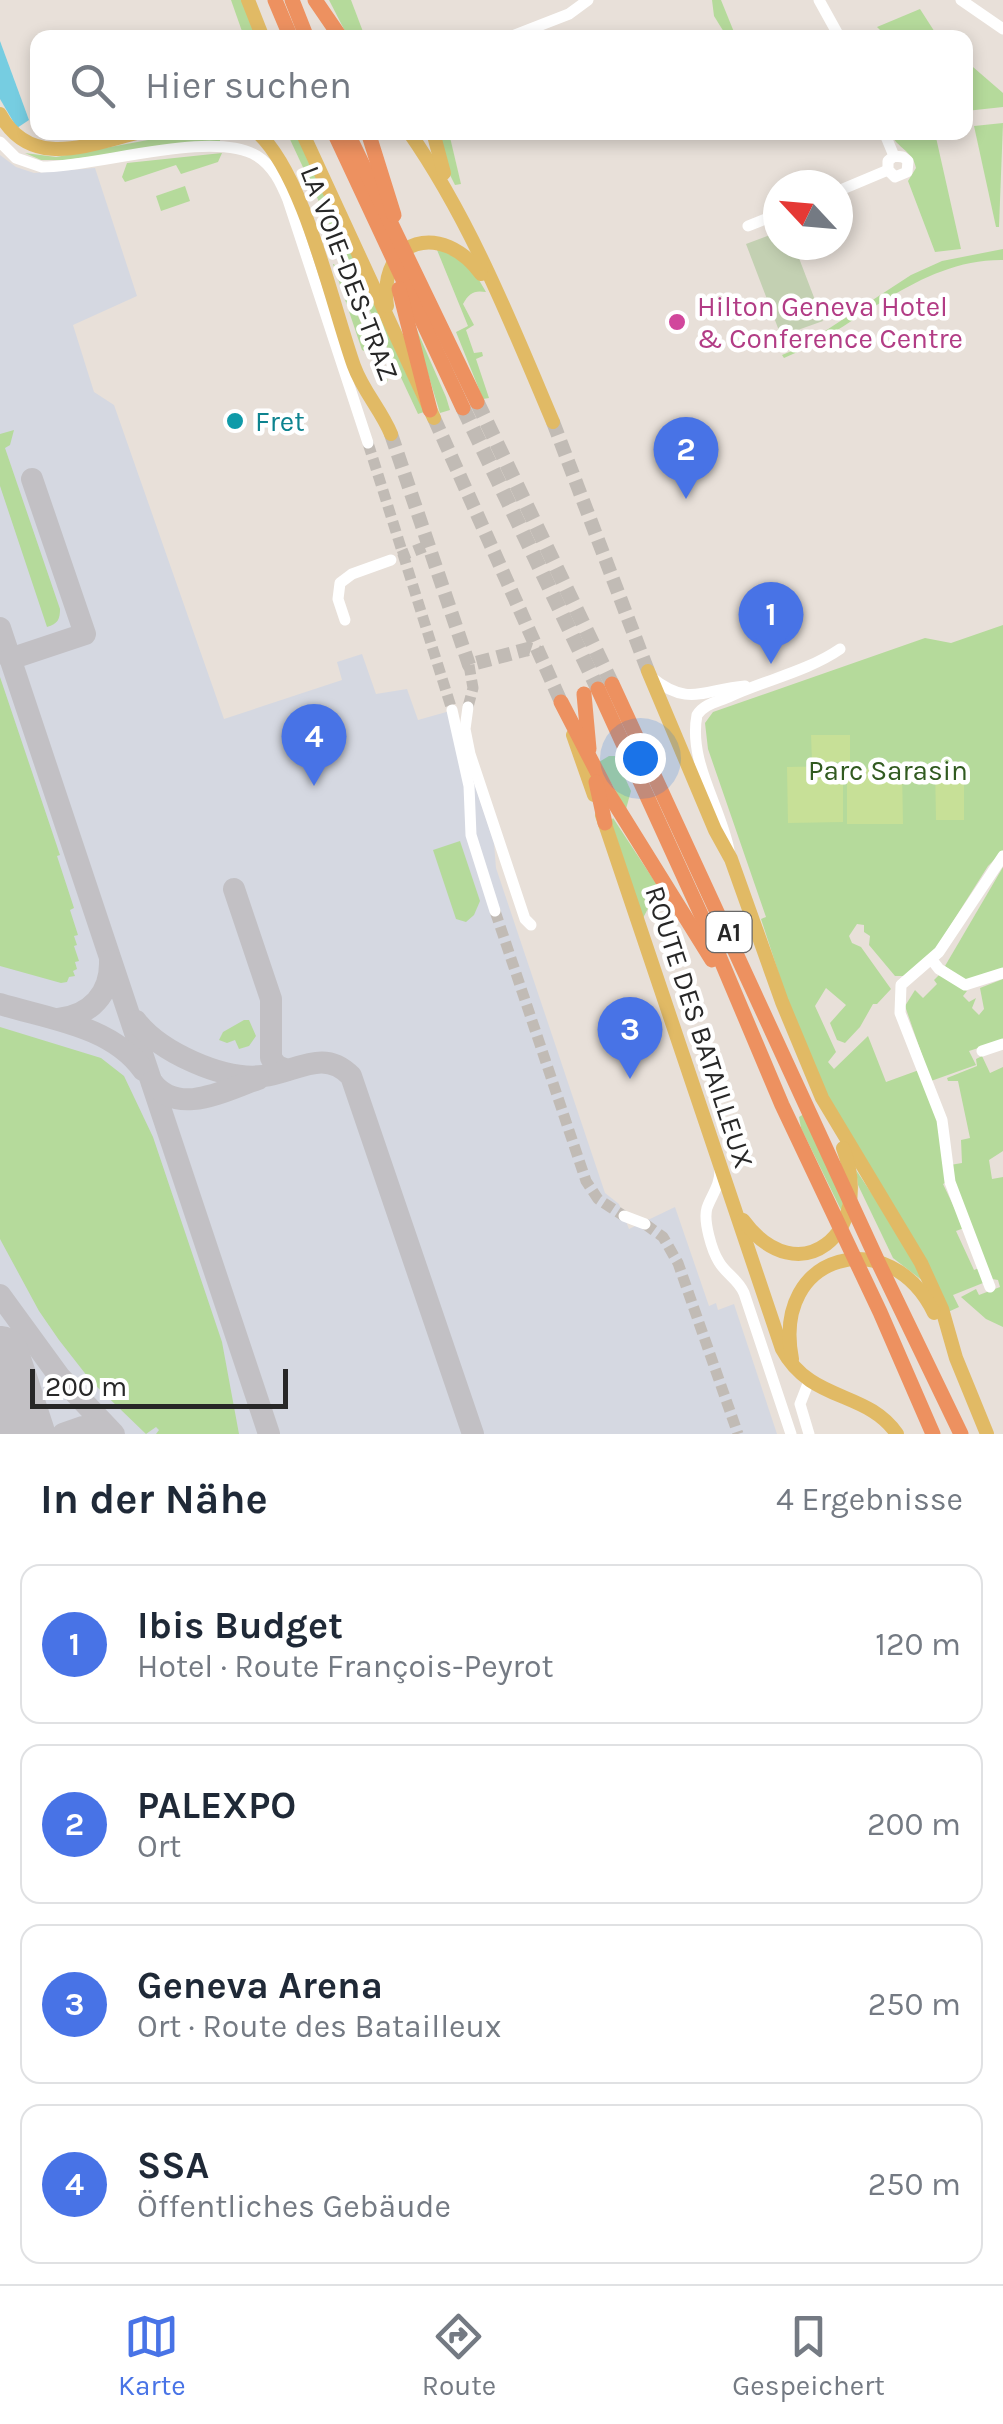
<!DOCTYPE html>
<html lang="de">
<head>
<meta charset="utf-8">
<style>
  body { margin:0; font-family:Karla,sans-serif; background:#f2f2f3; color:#1f2937 }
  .compass { position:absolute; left:763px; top:170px; width:90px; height:90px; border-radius:50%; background:#fff; box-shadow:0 5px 15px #0003; rotate:296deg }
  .scale { position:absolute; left:30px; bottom:25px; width:258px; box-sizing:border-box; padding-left:10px; border:5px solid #272727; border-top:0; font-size:28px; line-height:35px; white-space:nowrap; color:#272727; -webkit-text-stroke:8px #fff; paint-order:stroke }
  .you { position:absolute; left:640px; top:758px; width:35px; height:35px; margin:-25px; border:8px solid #fff; border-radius:50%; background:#1a73e8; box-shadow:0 0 0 15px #1a73e833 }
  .badge { display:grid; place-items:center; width:65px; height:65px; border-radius:50%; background:#4873e6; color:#fff; font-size:32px; font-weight:700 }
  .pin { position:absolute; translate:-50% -82px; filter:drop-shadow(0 2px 5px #0008) }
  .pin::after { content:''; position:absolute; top:52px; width:35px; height:30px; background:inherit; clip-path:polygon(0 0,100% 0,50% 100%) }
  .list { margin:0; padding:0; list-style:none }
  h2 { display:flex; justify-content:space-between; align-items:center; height:130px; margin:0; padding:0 40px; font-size:42px }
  h2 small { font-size:32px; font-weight:400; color:#747a83 }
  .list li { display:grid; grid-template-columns:65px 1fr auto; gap:30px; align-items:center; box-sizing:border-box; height:160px; margin:0 20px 20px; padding:0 20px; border:2px solid #e0e1e3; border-radius:20px }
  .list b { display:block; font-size:38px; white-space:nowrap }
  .list p { margin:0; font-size:32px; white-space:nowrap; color:#747a83 }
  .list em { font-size:32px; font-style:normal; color:#747a83 }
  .icon { flex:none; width:55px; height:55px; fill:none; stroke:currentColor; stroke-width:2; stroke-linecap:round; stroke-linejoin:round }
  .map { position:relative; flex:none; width:1003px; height:1434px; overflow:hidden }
  .search { position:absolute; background:#fff; box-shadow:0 5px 15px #0003; left:30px; right:30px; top:30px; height:110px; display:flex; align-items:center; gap:25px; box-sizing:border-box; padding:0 35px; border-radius:20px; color:#747a83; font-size:38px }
  .sheet { height:850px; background:#fff }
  nav { display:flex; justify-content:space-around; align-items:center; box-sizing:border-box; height:140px; border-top:2px solid #e0e1e3; background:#fff; font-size:28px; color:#747a83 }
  nav a { display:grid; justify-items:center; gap:5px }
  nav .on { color:#4873e6 }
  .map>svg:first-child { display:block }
  .airport { fill:#d5d8e1 }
  .green { fill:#b5da9b }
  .cemetery { fill:#c3d0b2 }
  .pitch { fill:#c7e097 }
  .water { fill:#76cde1 }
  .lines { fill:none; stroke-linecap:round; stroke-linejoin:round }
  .taxiway { stroke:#c2c0c4; stroke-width:22 }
  .runway { stroke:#c2c0c4; stroke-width:58 }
  .minor-tunnel { stroke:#c1bbb5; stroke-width:11; stroke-dasharray:11 5.5; stroke-linecap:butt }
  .major-tunnel { stroke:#c1bbb5; stroke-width:14; stroke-dasharray:14 7; stroke-linecap:butt }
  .highway-tunnel { stroke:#c1bbb5; stroke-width:15; stroke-dasharray:15 8; stroke-linecap:butt }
  .minor { stroke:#fff; stroke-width:11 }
  .major { stroke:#e1ba65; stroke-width:14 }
  .highway { stroke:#ed9160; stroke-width:15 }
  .hotel-dot { fill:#d1479c; stroke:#fff; stroke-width:4 }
  .culture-dot { fill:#0f9aa8; stroke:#fff; stroke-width:4 }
  .labels { text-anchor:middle; stroke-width:9; stroke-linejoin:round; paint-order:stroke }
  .shield { fill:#fff; stroke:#686868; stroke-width:2.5 }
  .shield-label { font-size:25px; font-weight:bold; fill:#272727 }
  .street-label { font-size:28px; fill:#272727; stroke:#fff }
  .hotel-label { font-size:28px; fill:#b23c85; stroke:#fff; text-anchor:start }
  .culture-label { font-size:28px; fill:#0d838f; stroke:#fff; text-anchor:start }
  .park-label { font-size:28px; fill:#315a20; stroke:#fff }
</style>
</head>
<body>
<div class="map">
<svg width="1003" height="1434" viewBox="0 0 1003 1434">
  <rect width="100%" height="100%" fill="#e8e0d9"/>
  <path class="airport" d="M 0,155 L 16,167 L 34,173 L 95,168 L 137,296 L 73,325 L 94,392 L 114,405 L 224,719 L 342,680 L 337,662 L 362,654 L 376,694 L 407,689 L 418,720 L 457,709 L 465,755 L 494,843 L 496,868 L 605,1193 L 619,1204 L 629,1229 L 675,1207 L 709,1306 L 716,1303 L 718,1310 L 734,1304 L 777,1434 L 0,1434 Z"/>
  <g class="green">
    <path d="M 231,0 L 242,0 L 257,37 L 244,37 Z"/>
    <path d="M 329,0 L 351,0 L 365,37 L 348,37 Z"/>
    <path d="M 712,0 L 721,0 L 736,37 L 727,37 L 714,16 Z"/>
    <path d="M 920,9 L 938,37 L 887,37 L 877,27 Z"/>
    <path d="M 966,61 L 1003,93 L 1003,107 L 966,111 Z"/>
    <path d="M 1003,123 L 999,227 L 996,227 L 974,126 Z"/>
    <path d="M 186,133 L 221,133 L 220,141 L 65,160 L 41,160 L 25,153 L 56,157 Z"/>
    <path d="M 287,133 L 296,133 L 424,412 L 418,414 Z"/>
    <path d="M 435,133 L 449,133 L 461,184 L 455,185 L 444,163 Z"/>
    <path d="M 890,133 L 935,133 L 961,249 L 935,252 L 908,181 L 916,168 C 913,151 897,148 890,133 Z"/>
    <path d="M 222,153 L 218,162 L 181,174 L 176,165 L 125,182 L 122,177 L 127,163 Z"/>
    <path d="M 185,186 L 190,201 L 161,211 L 156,196 Z"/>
    <path d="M 435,245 L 472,268 L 486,292 C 474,290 469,293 463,304 L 474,325 L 466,330 L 474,353 L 482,352 L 483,356 L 476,359 L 489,398 L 483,399 L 456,332 L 468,326 Z"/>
    <path d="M 1003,249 L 1003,260 C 918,259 858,328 784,358 L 782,355 L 799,348 L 911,275 L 942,261 Z"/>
    <path d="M 333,264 L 334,264 L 388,381 L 383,383 L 371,354 L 362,350 Z"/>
    <path d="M 409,312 L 446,397 L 450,410 L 440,413 Z"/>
    <path d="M 14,430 L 10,445 L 5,448 L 60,609 C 60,619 58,624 47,627 L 0,486 L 0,434 Z"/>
    <path d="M 1003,625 L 1003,851 L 988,866 L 933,953 L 906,976 L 895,976 L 869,945 L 870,936 L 864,932 L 864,925 L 857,924 L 849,936 L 852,943 L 861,947 L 891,989 L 877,1004 L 873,1004 L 860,1027 L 845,1043 L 837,1040 L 830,1023 L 846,1005 L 826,988 L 815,1006 L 836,1052 L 828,1062 L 834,1069 L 868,1036 L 886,1082 L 919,1070 L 940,1125 L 947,1182 L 943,1184 L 964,1228 L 956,1231 L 974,1270 L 979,1268 L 983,1283 L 953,1295 L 959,1307 L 948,1312 L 833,1110 L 787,999 L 761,919 L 766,917 L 708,749 L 705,723 L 713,712 L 925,638 L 951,643 Z"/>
    <path d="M 0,677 L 60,855 L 57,856 L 74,908 L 70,910 L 78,935 L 74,936 L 77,945 L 74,946 L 79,961 L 75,962 L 77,969 L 73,971 L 75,976 L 69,977 L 67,982 L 61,983 L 0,966 Z"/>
    <path d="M 609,756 L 615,756 L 631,791 L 626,809 L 599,762 Z"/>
    <path d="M 613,818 L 659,888 L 662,898 L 653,899 L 643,918 L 611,821 Z"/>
    <path d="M 460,841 L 480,901 L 474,915 L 466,922 L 456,919 L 433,850 Z"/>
    <path d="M 1003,867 L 1003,970 L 968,983 L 945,966 Z"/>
    <path d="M 940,974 L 967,991 L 963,996 L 969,1002 L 976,998 L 972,1008 L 979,1015 L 984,1009 L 980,988 L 1003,979 L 1003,1040 L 969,1051 L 976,1065 L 931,1081 L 905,1006 L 915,990 L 923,998 L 937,984 L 934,980 Z"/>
    <path d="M 244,1020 L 249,1020 L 256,1036 L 249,1046 L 239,1049 L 235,1040 L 227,1043 L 219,1040 L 223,1032 Z"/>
    <path d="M 0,1027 L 101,1058 L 124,1076 L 153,1137 L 222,1342 L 239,1434 L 156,1434 L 159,1430 L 156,1427 L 146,1434 L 91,1381 L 59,1340 L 39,1311 L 0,1239 Z"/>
    <path d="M 982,1056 L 990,1073 L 1003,1067 L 1003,1151 L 989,1160 L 992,1179 L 1003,1177 L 1003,1327 L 986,1319 L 961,1297 L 976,1289 L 979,1295 L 1000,1287 L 998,1280 L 992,1279 L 953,1182 L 950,1165 L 962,1163 L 961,1140 L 970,1138 L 958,1081 L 948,1081 L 947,1078 L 977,1066 L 976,1059 Z"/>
    <path d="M 804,1114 L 843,1197 L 842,1212 L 801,1128 L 799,1117 Z"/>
    <path d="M 856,1170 L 900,1236 L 923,1281 L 893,1258 L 858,1185 Z"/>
  </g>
  <path class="cemetery" d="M 778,232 L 778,245 L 794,245 L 823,321 L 781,336 L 746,244 Z"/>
  <g class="pitch">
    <path d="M 811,735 L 850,735 L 850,762 L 812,762 Z"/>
    <path d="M 843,766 L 843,822 L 788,823 L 787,767 Z"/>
    <path d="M 935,766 L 964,766 L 964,820 L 936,820 Z"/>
    <path d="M 902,768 L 903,824 L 847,824 L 847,769 Z"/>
  </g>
  <path class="water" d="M 0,41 L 29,120 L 17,128 L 0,99 Z"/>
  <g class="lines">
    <g class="taxiway">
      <path d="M 0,628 L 269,1434"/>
      <path d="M 10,659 L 85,634 L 32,479"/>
      <path d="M 234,889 L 271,999 L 271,1058 L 277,1066 L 287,1070"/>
      <path d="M 0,1004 C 49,1019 112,1026 143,1070"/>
      <path d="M 58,1019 C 90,1016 111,994 110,961"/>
      <path d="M 136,1021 C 160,1052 223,1081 263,1076 C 295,1073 323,1047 351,1076 L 473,1434"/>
      <path d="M 152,1082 C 178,1117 225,1090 258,1079"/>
      <path d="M 0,1295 L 59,1376 L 114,1434"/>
      <path d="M 63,1434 L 83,1427 L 112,1434"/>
    </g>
    <path class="runway" d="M 0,1355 L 26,1434"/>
    <g class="minor-tunnel">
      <path d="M 368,443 L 452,710"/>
      <path d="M 399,557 L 427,546"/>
      <path d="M 468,707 L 473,688 L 469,665"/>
      <path d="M 495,911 L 586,1181 L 598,1199 L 624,1216"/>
      <path d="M 645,1224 L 663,1237 L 678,1263 L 738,1434"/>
    </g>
    <g class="major-tunnel">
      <path d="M 434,418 L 561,702"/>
      <path d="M 553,422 L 648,671"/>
      <path d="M 391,434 L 469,665 L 528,649 L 540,653"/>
    </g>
    <g class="highway-tunnel">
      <path d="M 477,402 L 612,684"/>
      <path d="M 463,408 L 598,689"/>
    </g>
    <g class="minor">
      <path d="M 819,0 L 840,38"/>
      <path d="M 961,0 L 1003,29"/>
      <path d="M 507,38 L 569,14 L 588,0"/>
      <path d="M 884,132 L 894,156 L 888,161 L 888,170 L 895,177 L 907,172 L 908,161 L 903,157 L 894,156"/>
      <path d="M 0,142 L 16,158 L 42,167 C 96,167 213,129 257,156 C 273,166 281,183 288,200 L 368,443"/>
      <path d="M 838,191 L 888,170"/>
      <path d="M 748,226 L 778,214"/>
      <path d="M 345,620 L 338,599 L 340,583 L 352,574 L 391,560"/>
      <path d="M 651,677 C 689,708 704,689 745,686"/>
      <path d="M 468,707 L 465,729 L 470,754 L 525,919 L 531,925"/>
      <path d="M 452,710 L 469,786 L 471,835 L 495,911"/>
      <path d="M 729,850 C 720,805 688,761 697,715 C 705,703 718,702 731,696 C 766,680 808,671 840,649"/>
      <path d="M 932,960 L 939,969 L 965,985 L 1003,973"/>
      <path d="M 982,1051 L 1003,1044"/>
      <path d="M 720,1170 C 720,1186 712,1194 707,1208 C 703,1221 712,1251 719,1262 C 726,1274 738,1279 744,1293 L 791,1434"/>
      <path d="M 624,1216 L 645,1224"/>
      <path d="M 990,1287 L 950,1182 L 942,1120 L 900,1013 L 901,985 L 939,952 L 1003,856"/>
      <path d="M 809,1381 L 800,1404 L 809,1434"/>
    </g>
    <g class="major">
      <path d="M 248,0 L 263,38"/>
      <path d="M 0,114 C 31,171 90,144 141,132"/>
      <path d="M 257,132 C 304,174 332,304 354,366 C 363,391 381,410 391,434"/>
      <path d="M 302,132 L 434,418"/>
      <path d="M 409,132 C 471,221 511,323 553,422"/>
      <path d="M 433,132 L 444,173"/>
      <path d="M 387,306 C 378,237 443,221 481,274"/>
      <path d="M 648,671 L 715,830 L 731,859 L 782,1002 L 822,1098 L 921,1263 L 942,1309 L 956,1358 L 987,1434"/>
      <path d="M 573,735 L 594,795"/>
      <path d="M 602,815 L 782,1349 C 811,1403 867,1390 897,1434"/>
      <path d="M 743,1220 C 798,1295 876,1234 843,1148"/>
      <path d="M 792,1359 C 771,1251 891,1223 934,1313"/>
    </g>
    <g class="highway">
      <path d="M 275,0 L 291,38"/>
      <path d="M 292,0 L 307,38"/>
      <path d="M 315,0 L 341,38"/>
      <path d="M 334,132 L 463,408"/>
      <path d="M 347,132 L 477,402"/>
      <path d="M 368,132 L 394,215"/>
      <path d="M 399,289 L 430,410"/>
      <path d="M 612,684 L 879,1264 L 961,1434"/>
      <path d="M 598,689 L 709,932 L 782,1105 L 880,1312 L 933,1434"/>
      <path d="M 584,694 L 589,749"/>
      <path d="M 561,702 L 607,791 L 712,960"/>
      <path d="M 596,782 L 605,823"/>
    </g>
  </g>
  <circle class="hotel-dot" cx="677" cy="322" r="10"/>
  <circle class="culture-dot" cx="235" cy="421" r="10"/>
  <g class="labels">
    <rect class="shield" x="706.5" y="912" width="45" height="40" rx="8"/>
    <g class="shield-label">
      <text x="729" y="941">A1</text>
    </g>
    <g class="street-label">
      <text transform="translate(350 273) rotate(69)" y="10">LA VOIE-DES-TRAZ</text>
      <text transform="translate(700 1027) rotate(72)" y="10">ROUTE DES BATAILLEUX</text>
    </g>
    <g class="hotel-label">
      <text x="697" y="316">Hilton Geneva Hotel<tspan x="697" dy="32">&amp; Conference Centre</tspan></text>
    </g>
    <g class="culture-label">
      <text x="255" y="431">Fret</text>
    </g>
    <g class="park-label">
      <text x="888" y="780">Parc Sarasin</text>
    </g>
  </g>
</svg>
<svg class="compass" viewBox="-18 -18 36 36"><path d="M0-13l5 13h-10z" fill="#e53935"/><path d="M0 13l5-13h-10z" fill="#747a83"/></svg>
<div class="scale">200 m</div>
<div class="you"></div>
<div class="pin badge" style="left:771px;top:664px">1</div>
<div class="pin badge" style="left:686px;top:499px">2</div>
<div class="pin badge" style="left:630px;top:1079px">3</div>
<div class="pin badge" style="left:314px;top:786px">4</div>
<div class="search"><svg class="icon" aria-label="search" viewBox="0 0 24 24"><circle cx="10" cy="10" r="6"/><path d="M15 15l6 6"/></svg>Hier suchen</div>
</div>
<section class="sheet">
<h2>In der Nähe<small>4 Ergebnisse</small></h2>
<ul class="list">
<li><span class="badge">1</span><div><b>Ibis Budget</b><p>Hotel · Route François-Peyrot</p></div><em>120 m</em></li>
<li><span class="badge">2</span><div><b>PALEXPO</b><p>Ort</p></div><em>200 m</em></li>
<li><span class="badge">3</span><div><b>Geneva Arena</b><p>Ort · Route des Batailleux</p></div><em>250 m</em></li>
<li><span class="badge">4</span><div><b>SSA</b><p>Öffentliches Gebäude</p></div><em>250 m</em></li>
</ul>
</section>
<nav>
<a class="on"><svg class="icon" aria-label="map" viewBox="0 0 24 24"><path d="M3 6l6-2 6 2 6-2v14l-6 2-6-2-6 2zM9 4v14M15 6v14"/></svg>Karte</a>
<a><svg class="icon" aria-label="directions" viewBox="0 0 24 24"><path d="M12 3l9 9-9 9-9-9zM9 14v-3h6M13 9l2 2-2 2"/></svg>Route</a>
<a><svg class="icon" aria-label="saved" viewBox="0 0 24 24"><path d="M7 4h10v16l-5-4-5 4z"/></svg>Gespeichert</a>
</nav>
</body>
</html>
